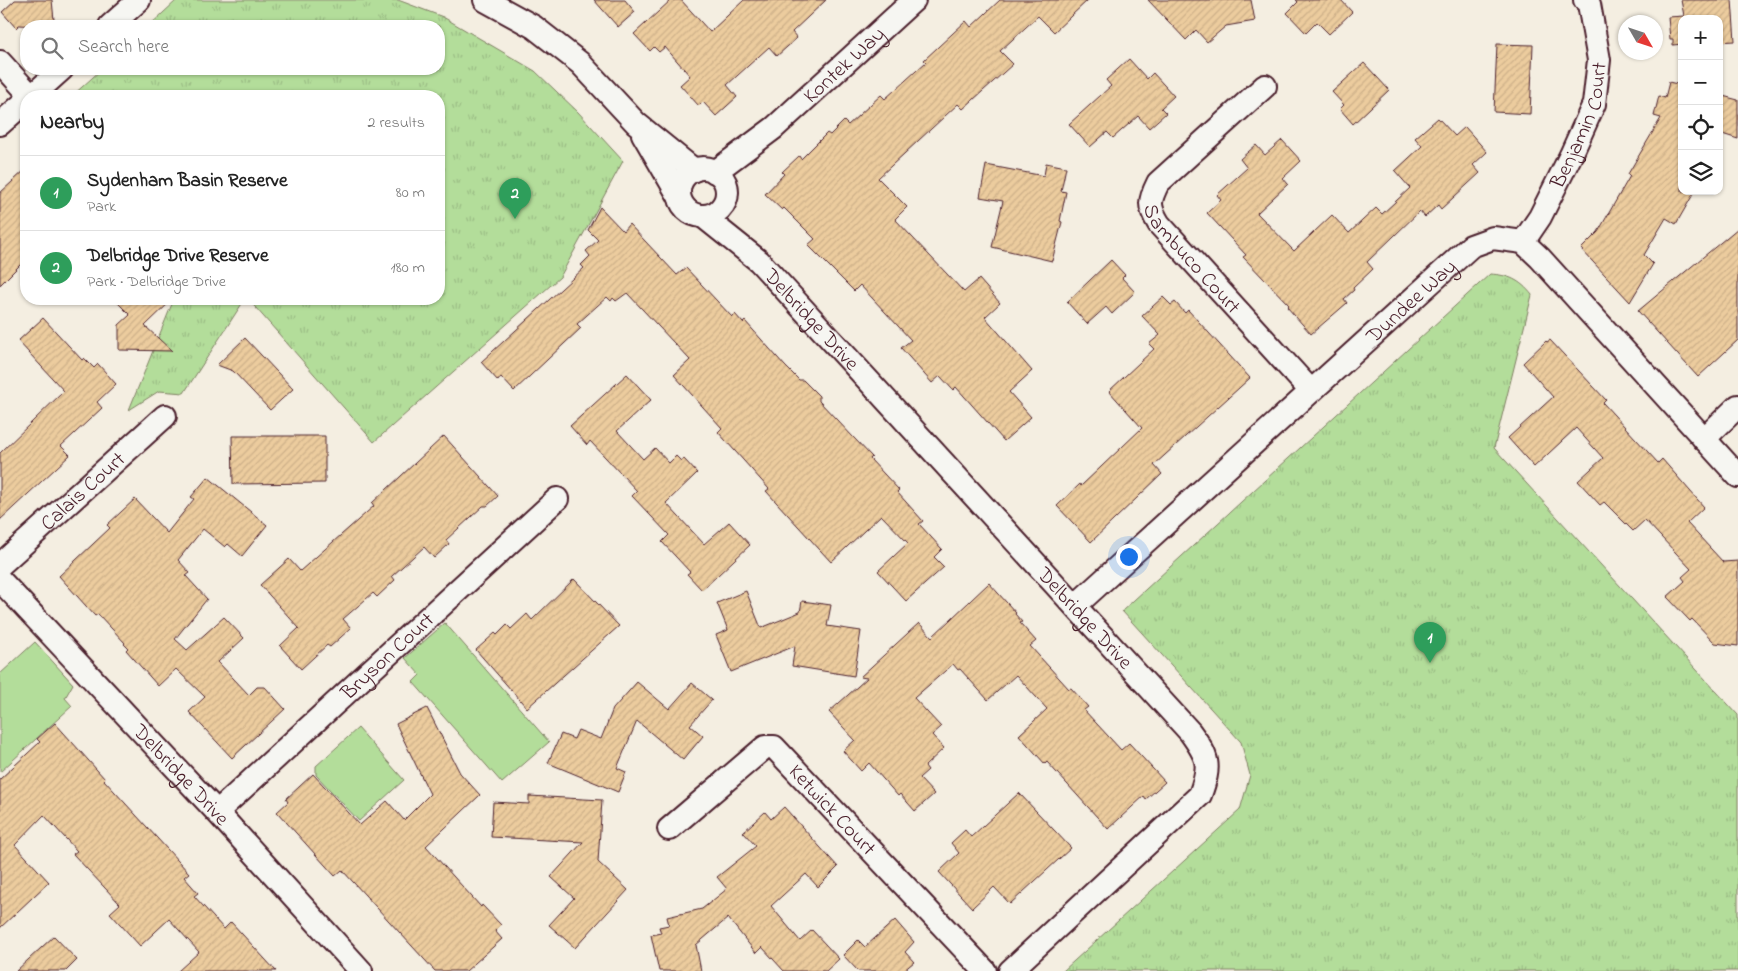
<!DOCTYPE html>
<html lang="en">
<head>
<meta charset="utf-8">
<style>
  body { margin:0; font-family:"Indie Flower",sans-serif; background:#f6f6f6; color:#222 }
  .controls { position:absolute; right:15px; top:15px; display:grid; overflow:hidden; border-radius:10px; box-shadow:0 1px 4px #0004 }
  .controls button { width:45px; height:45px; display:grid; place-items:center; padding:0; border:0; border-bottom:1px solid #e0e0e0; background:#fff; color:#222; font:25px sans-serif }
  .compass { position:absolute; left:1618px; top:15px; width:45px; height:45px; border-radius:50%; background:#fff; box-shadow:0 1px 4px #0004; rotate:129deg }
  .you { position:absolute; left:1128px; top:556px; width:18px; height:18px; margin:-12px; border:4px solid #fff; border-radius:50%; background:#1a73e8; box-shadow:0 0 0 8px #1a73e833 }
  .badge { display:grid; place-items:center; width:32px; height:32px; border-radius:50%; background:#d1495b; color:#fff; font-size:16px; font-weight:700 }
  .pin { position:absolute; translate:-50% -41px; filter:drop-shadow(0 1px 2px #0008) }
  .pin::after { content:''; position:absolute; top:26px; width:18px; height:15px; background:inherit; clip-path:polygon(0 0,100% 0,50% 100%) }
  .list { margin:0; padding:0; list-style:none }
  h2 { display:flex; justify-content:space-between; align-items:center; height:65px; margin:0; padding:0 20px; font-size:21px }
  h2 small { font-size:16px; font-weight:400; color:#767676 }
  .list li { display:grid; grid-template-columns:32px 1fr auto; gap:15px; align-items:center; box-sizing:border-box; height:75px; padding:0 20px; border-top:1px solid #e0e0e0 }
  .list b { display:block; font-size:19px; white-space:nowrap }
  .list p { margin:0; font-size:16px; white-space:nowrap; color:#767676 }
  .list em { font-size:16px; font-style:normal; color:#767676 }
  .icon { flex:none; width:28px; height:28px; fill:none; stroke:currentColor; stroke-width:2; stroke-linecap:round; stroke-linejoin:round }
  .map { position:relative; flex:none; width:1738px; height:971px; overflow:hidden }
  .search { position:absolute; background:#fff; box-shadow:0 1px 4px #0004; left:20px; top:20px; width:425px; height:55px; display:flex; align-items:center; gap:12px; box-sizing:border-box; padding:0 18px; border-radius:20px; color:#767676; font-size:19px }
  .panel { position:absolute; background:#fff; box-shadow:0 1px 4px #0004; left:20px; top:90px; width:425px; height:215px; border-radius:20px }
  .map>svg:first-child { display:block }
  .grass { fill:#b3dd9a; stroke:#7e7e62 }
  .park { fill:url(#park-tufts); stroke:#7e7e62 }
  .building { fill:url(#building-hatch); stroke:#4a1f2b }
  .lines { fill:none; stroke-linecap:round; stroke-linejoin:round }
  .street-casing { stroke:#4a1f2b; stroke-width:26 }
  .street { stroke:#f6f6f2; stroke-width:22 }
  .labels { text-anchor:middle; stroke-width:4.5; stroke-linejoin:round; paint-order:stroke }
  .street-label { font-size:21px; fill:#4a1f2b; stroke:#f6f6f2 }
</style>
</head>
<body>
<div class="map">
<svg width="1738" height="971" viewBox="0 0 1738 971">
  <defs>
    <pattern id="park-tufts" width="24" height="20" patternUnits="userSpaceOnUse" patternTransform="scale(1.25)"><rect width="24" height="20" fill="#b3dd9a"/><path d="M3 7l-1-3M5 7V3M7 7l1-3M15 17l-1-3M17 17v-4M19 17l1-3" fill="none" stroke="#9bbd85"/></pattern>
    <pattern id="building-hatch" width="6" height="6" patternUnits="userSpaceOnUse" patternTransform="scale(1.25)"><rect width="6" height="6" fill="#eccc9e"/><path d="M-1 1l2-2M0 6l6-6M5 7l2-2" fill="none" stroke="#ccaf88"/></pattern>
  </defs>
  <rect width="100%" height="100%" fill="#f4eee1"/>
  <filter id="ink" filterUnits="userSpaceOnUse"><feTurbulence type="fractalNoise" baseFrequency=".02" numOctaves="2"/><feDisplacementMap in="SourceGraphic" scale="10" xChannelSelector="R" yChannelSelector="G"/><feConvolveMatrix kernelMatrix="1 2 1 2 8 2 1 2 1" color-interpolation-filters="sRGB"/></filter>
  <g filter="url(#ink)">
    <g class="grass">
      <path d="M 445,623 L 549,742 L 502,783 L 413,682 L 420,675 L 405,658 Z"/>
      <path d="M 35,642 L 73,684 L 65,698 L 72,706 L 0,772 L 0,674 Z"/>
      <path d="M 358,728 L 404,780 L 359,821 L 316,775 L 316,766 Z"/>
    </g>
    <g class="park">
      <path d="M 177,0 L 398,0 L 443,17 L 535,71 L 578,112 L 623,161 L 560,277 L 374,442 L 248,299 L 439,299 L 439,96 L 72,96 L 102,69 L 439,69 L 439,26 L 149,26 Z"/>
      <path d="M 1490,274 C 1509,275 1520,280 1532,295 L 1494,448 L 1738,715 L 1738,971 L 1063,971 L 1240,810 L 1250,775 L 1241,742 L 1122,611 Z"/>
      <path d="M 174,299 L 245,299 L 184,393 L 159,391 L 129,410 Z"/>
    </g>
    <g class="building">
      <path d="M 15,0 L 52,0 L 54,20 L 45,21 L 40,26 L 19,25 L 16,28 L 2,12 Z"/>
      <path d="M 594,0 L 625,0 L 635,12 L 618,27 Z"/>
      <path d="M 671,0 L 681,0 L 710,32 L 744,0 L 826,0 L 792,32 L 797,38 L 777,56 L 769,47 L 727,85 L 737,97 L 716,116 L 703,102 L 699,106 L 680,85 L 690,76 L 665,47 L 659,52 L 654,47 L 650,51 L 634,34 Z"/>
      <path d="M 1000,0 L 1088,0 L 1054,32 L 1038,16 L 1000,51 L 1013,64 L 963,109 L 958,104 L 878,178 L 907,207 L 895,219 L 964,292 L 979,279 L 1000,303 L 985,317 L 1032,371 L 1009,392 L 1031,417 L 1004,441 L 956,387 L 953,390 L 940,376 L 932,383 L 901,348 L 911,340 L 860,285 L 854,291 L 808,245 L 815,239 L 784,208 L 782,210 L 765,194 L 784,174 L 782,172 L 799,156 L 801,159 L 827,133 L 830,135 L 844,121 L 848,125 L 881,95 L 885,99 L 926,62 L 924,60 L 966,21 L 971,27 Z"/>
      <path d="M 1148,0 L 1251,0 L 1255,21 L 1226,26 L 1207,42 L 1196,30 L 1186,40 Z"/>
      <path d="M 1296,0 L 1341,0 L 1352,12 L 1329,34 L 1317,22 L 1306,33 L 1287,13 L 1298,2 Z"/>
      <path d="M 1681,0 L 1732,0 L 1735,41 L 1719,42 L 1719,19 L 1682,19 L 1682,44 L 1673,45 L 1673,39 L 1670,39 L 1668,17 L 1684,16 Z"/>
      <path d="M 1497,44 L 1533,45 L 1530,114 L 1494,112 Z"/>
      <path d="M 1129,59 L 1147,79 L 1153,73 L 1174,96 L 1161,108 L 1166,113 L 1149,128 L 1138,116 L 1113,138 L 1107,132 L 1090,147 L 1069,124 L 1111,86 L 1106,80 Z"/>
      <path d="M 1364,63 L 1389,90 L 1353,124 L 1340,109 L 1344,105 L 1332,92 Z"/>
      <path d="M 1669,82 L 1681,85 L 1682,83 L 1682,191 L 1695,191 L 1676,224 L 1666,218 L 1644,255 L 1653,264 L 1630,302 L 1581,249 L 1598,232 L 1630,176 L 1628,174 L 1661,118 L 1654,116 L 1659,96 L 1665,98 Z"/>
      <path d="M 1719,95 L 1738,100 L 1738,139 L 1719,133 Z"/>
      <path d="M 1438,118 L 1455,136 L 1465,127 L 1487,152 L 1473,165 L 1480,173 L 1441,209 L 1438,205 L 1425,217 L 1420,211 L 1367,262 L 1373,269 L 1353,288 L 1354,290 L 1344,299 L 1347,303 L 1311,334 L 1287,307 L 1289,305 L 1243,257 L 1246,255 L 1207,213 L 1221,200 L 1217,195 L 1247,168 L 1240,159 L 1256,145 L 1265,155 L 1282,140 L 1301,161 L 1283,178 L 1288,184 L 1257,213 L 1294,251 L 1332,215 L 1349,233 L 1376,208 L 1382,214 L 1410,188 L 1395,171 L 1422,146 L 1415,138 Z"/>
      <path d="M 1046,163 L 1066,167 L 1061,191 L 1066,192 L 1060,221 L 1062,222 L 1052,261 L 992,247 L 1003,201 L 980,197 L 986,165 L 1044,176 Z"/>
      <path d="M 26,169 L 26,259 L 0,285 L 0,193 Z"/>
      <path d="M 600,207 L 623,231 L 629,224 L 677,275 L 686,268 L 732,317 L 735,314 L 743,323 L 745,321 L 785,366 L 799,380 L 803,380 L 819,396 L 819,401 L 872,457 L 870,459 L 899,490 L 897,492 L 923,521 L 919,524 L 942,549 L 934,557 L 944,567 L 906,601 L 878,571 L 908,543 L 881,515 L 831,562 L 766,491 L 769,489 L 718,432 L 722,428 L 674,375 L 690,360 L 627,293 L 616,301 L 613,298 L 611,301 L 607,297 L 577,324 L 581,328 L 514,391 L 501,377 L 498,381 L 481,362 L 584,268 L 581,265 L 590,256 L 586,251 L 598,240 L 588,230 Z"/>
      <path d="M 1738,228 L 1738,340 L 1698,377 L 1638,311 Z"/>
      <path d="M 1111,260 L 1125,275 L 1122,278 L 1135,292 L 1112,314 L 1106,307 L 1087,324 L 1067,302 Z"/>
      <path d="M 1163,297 L 1171,305 L 1175,302 L 1185,313 L 1188,310 L 1250,378 L 1154,465 L 1162,474 L 1091,542 L 1057,506 L 1080,484 L 1081,486 L 1142,428 L 1109,391 L 1154,349 L 1149,344 L 1160,335 L 1142,316 Z"/>
      <path d="M 114,299 L 173,299 L 145,326 L 172,351 L 119,350 L 119,325 L 130,315 Z"/>
      <path d="M 43,318 L 82,360 L 84,358 L 94,368 L 98,364 L 116,384 L 97,402 L 102,408 L 61,446 L 70,455 L 0,520 L 0,453 L 64,391 L 18,341 Z"/>
      <path d="M 245,338 L 293,389 L 270,410 L 233,371 L 217,365 Z"/>
      <path d="M 1550,340 L 1606,400 L 1603,403 L 1658,463 L 1662,459 L 1704,507 L 1687,523 L 1723,562 L 1738,561 L 1738,646 L 1715,643 L 1692,619 L 1690,621 L 1667,597 L 1685,581 L 1682,577 L 1691,569 L 1645,520 L 1633,531 L 1604,502 L 1600,505 L 1578,481 L 1603,458 L 1576,428 L 1534,467 L 1508,438 L 1553,397 L 1523,363 L 1546,341 L 1547,342 Z"/>
      <path d="M 627,374 L 651,400 L 617,431 L 643,459 L 655,448 L 669,463 L 676,456 L 681,461 L 684,459 L 697,473 L 666,503 L 704,544 L 729,522 L 750,545 L 702,590 L 687,574 L 690,572 L 662,542 L 669,535 L 632,496 L 637,491 L 590,441 L 587,445 L 570,426 Z"/>
      <path d="M 232,436 L 325,436 L 325,483 L 233,484 Z"/>
      <path d="M 444,436 L 498,496 L 487,506 L 483,506 L 446,540 L 449,544 L 434,558 L 424,547 L 392,576 L 395,580 L 377,597 L 373,593 L 343,619 L 351,628 L 330,647 L 327,645 L 301,669 L 280,646 L 299,628 L 260,585 L 289,559 L 300,571 L 374,506 L 372,503 Z"/>
      <path d="M 208,477 L 267,525 L 242,556 L 228,544 L 225,547 L 203,529 L 178,560 L 190,573 L 186,576 L 207,599 L 175,639 L 187,650 L 224,617 L 244,638 L 218,662 L 249,695 L 257,687 L 265,687 L 285,709 L 232,758 L 189,712 L 205,697 L 176,669 L 158,686 L 126,650 L 128,648 L 124,644 L 125,643 L 98,614 L 95,616 L 59,576 L 110,528 L 107,525 L 135,499 L 167,533 L 194,499 L 191,497 Z"/>
      <path d="M 574,579 L 619,626 L 527,708 L 476,650 L 495,633 L 497,635 L 507,625 L 511,629 L 527,614 L 532,620 Z"/>
      <path d="M 989,583 L 1016,613 L 1015,614 L 1022,622 L 1020,623 L 1036,641 L 1030,646 L 1069,689 L 1071,688 L 1088,707 L 1084,710 L 1121,750 L 1129,743 L 1165,782 L 1146,799 L 1144,796 L 1108,829 L 1047,762 L 1045,764 L 1019,735 L 1047,709 L 1016,675 L 988,700 L 960,669 L 958,670 L 953,664 L 914,698 L 941,727 L 932,735 L 944,748 L 925,766 L 928,770 L 919,778 L 934,794 L 915,811 L 900,794 L 898,796 L 869,763 L 861,771 L 843,751 L 855,740 L 829,712 L 867,678 L 860,677 L 919,623 L 932,637 Z"/>
      <path d="M 746,591 L 761,628 L 800,612 L 802,601 L 831,605 L 827,626 L 861,631 L 854,676 L 792,666 L 795,646 L 731,672 L 716,635 L 728,630 L 717,603 Z"/>
      <path d="M 637,682 L 669,709 L 692,683 L 712,700 L 690,725 L 703,736 L 683,760 L 637,721 L 617,768 L 626,772 L 618,792 L 548,763 L 561,734 L 574,739 L 578,730 L 601,739 L 613,709 Z"/>
      <path d="M 427,708 L 460,773 L 480,795 L 426,846 L 481,907 L 482,905 L 501,925 L 495,931 L 502,939 L 466,971 L 435,971 L 342,870 L 335,876 L 277,812 L 288,802 L 286,799 L 313,774 L 360,825 L 387,801 L 404,820 L 430,794 L 396,724 Z"/>
      <path d="M 55,723 L 105,779 L 104,780 L 189,873 L 184,877 L 198,893 L 194,896 L 224,929 L 231,922 L 276,971 L 178,971 L 199,952 L 169,919 L 140,946 L 110,913 L 120,904 L 73,854 L 77,851 L 44,815 L 15,845 L 49,882 L 0,928 L 0,779 L 40,742 L 37,739 Z"/>
      <path d="M 1019,793 L 1071,848 L 1010,904 L 994,887 L 972,908 L 939,872 L 959,853 L 951,843 L 965,830 L 971,837 Z"/>
      <path d="M 529,796 L 602,800 L 598,862 L 628,890 L 575,948 L 549,925 L 574,898 L 551,877 L 583,842 L 491,837 L 493,802 L 529,804 Z"/>
      <path d="M 784,807 L 838,867 L 818,887 L 806,874 L 771,906 L 800,941 L 812,930 L 839,959 L 826,971 L 784,971 L 762,947 L 756,953 L 728,918 L 696,945 L 701,971 L 659,971 L 651,935 L 661,933 L 659,927 L 669,925 L 667,917 L 702,909 L 727,889 L 717,877 L 756,846 L 743,832 L 765,812 L 771,819 Z"/>
      <path d="M 895,920 L 914,942 L 905,952 L 914,962 L 903,971 L 858,971 L 843,955 L 858,940 L 865,947 Z"/>
      <path d="M 54,936 L 77,960 L 66,971 L 16,971 Z"/>
    </g>
    <g class="lines">
      <defs>
        <g id="street">
          <path d="M 485,0 L 534,27 L 580,63 L 636,123 L 694,170"/>
          <path d="M 110,26 L 139,0"/>
          <path d="M 0,62 L 31,96"/>
          <path id="s1" d="M 1265,86 L 1158,183 C 1149,201 1148,206 1159,224 L 1311,391"/>
          <path d="M 32,96 L 62,69"/>
          <path d="M 0,124 L 26,101"/>
          <path d="M 643,134 L 679,196"/>
          <circle cx="703" cy="192" r="24"/>
          <path id="s2" d="M 715,172 L 774,128 L 914,0"/>
          <path id="s3" d="M 704,217 L 759,261 L 1190,732 C 1209,758 1211,765 1200,795 L 1010,971"/>
          <path id="s4" d="M 1523,242 L 1540,217 L 1571,155 L 1594,104 L 1599,60 L 1589,4 L 1585,0"/>
          <path d="M 1704,439 L 1738,406"/>
          <path id="s5" d="M 0,565 L 165,416"/>
          <path id="s6" d="M 0,580 L 217,812 L 361,971"/>
          <path id="s7" d="M 1075,606 L 1471,246 L 1493,238 L 1523,242 L 1540,258 L 1738,476"/>
          <path id="s8" d="M 217,812 L 557,499"/>
          <path id="s9" d="M 669,829 L 765,747 L 774,747 L 985,971"/>
        </g>
      </defs>
      <use href="#street" class="street-casing"/>
      <use href="#street" class="street"/>
    </g>
  </g>
  <g class="labels">
    <g class="street-label">
      <text dy="7" stroke="none"><textPath href="#s2" startOffset="168">Kontek Way</textPath></text>
      <text dy="7" stroke="none"><textPath href="#s4" startOffset="131">Benjamin Court</textPath></text>
      <text dy="7" stroke="none"><textPath href="#s1" startOffset="236">Sambuco Court</textPath></text>
      <text dy="7" stroke="none"><textPath href="#s7" startOffset="454">Dundee Way</textPath></text>
      <text dy="7" stroke="none"><textPath href="#s3" startOffset="149">Delbridge Drive</textPath></text>
      <text dy="7" stroke="none"><textPath href="#s5" startOffset="111">Calais Court</textPath></text>
      <text dy="7" stroke="none"><textPath href="#s3" startOffset="554">Delbridge Drive</textPath></text>
      <text dy="7" stroke="none"><textPath href="#s8" startOffset="231">Bryson Court</textPath></text>
      <text dy="7" stroke="none"><textPath href="#s6" startOffset="266">Delbridge Drive</textPath></text>
      <text dy="7" stroke="none"><textPath href="#s9" startOffset="221">Ketwick Court</textPath></text>
    </g>
  </g>
</svg>
<div class="controls">
<button>+</button>
<button>−</button>
<button><svg class="icon" aria-label="locate" viewBox="0 0 24 24"><circle cx="12" cy="12" r="6"/><path d="M12 2v4M12 18v4M2 12h4M18 12h4"/></svg></button>
<button><svg class="icon" aria-label="layers" viewBox="0 0 24 24"><path d="M12 4l9 5-9 5-9-5zM3 14l9 5 9-5"/></svg></button>
</div>
<svg class="compass" viewBox="-18 -18 36 36"><path d="M0-13l5 13h-10z" fill="#e53935"/><path d="M0 13l5-13h-10z" fill="#767676"/></svg>
<div class="you"></div>
<div class="pin badge" style="left:1430px;top:663px;background:#2e9e5b">1</div>
<div class="pin badge" style="left:515px;top:219px;background:#2e9e5b">2</div>
<div class="search"><svg class="icon" aria-label="search" viewBox="0 0 24 24"><circle cx="10" cy="10" r="6"/><path d="M15 15l6 6"/></svg>Search here</div>
<section class="panel">
<h2>Nearby<small>2 results</small></h2>
<ul class="list">
<li><span class="badge" style="background:#2e9e5b">1</span><div><b>Sydenham Basin Reserve</b><p>Park</p></div><em>80 m</em></li>
<li><span class="badge" style="background:#2e9e5b">2</span><div><b>Delbridge Drive Reserve</b><p>Park · Delbridge Drive</p></div><em>180 m</em></li>
</ul>
</section>
</div>
</body>
</html>
